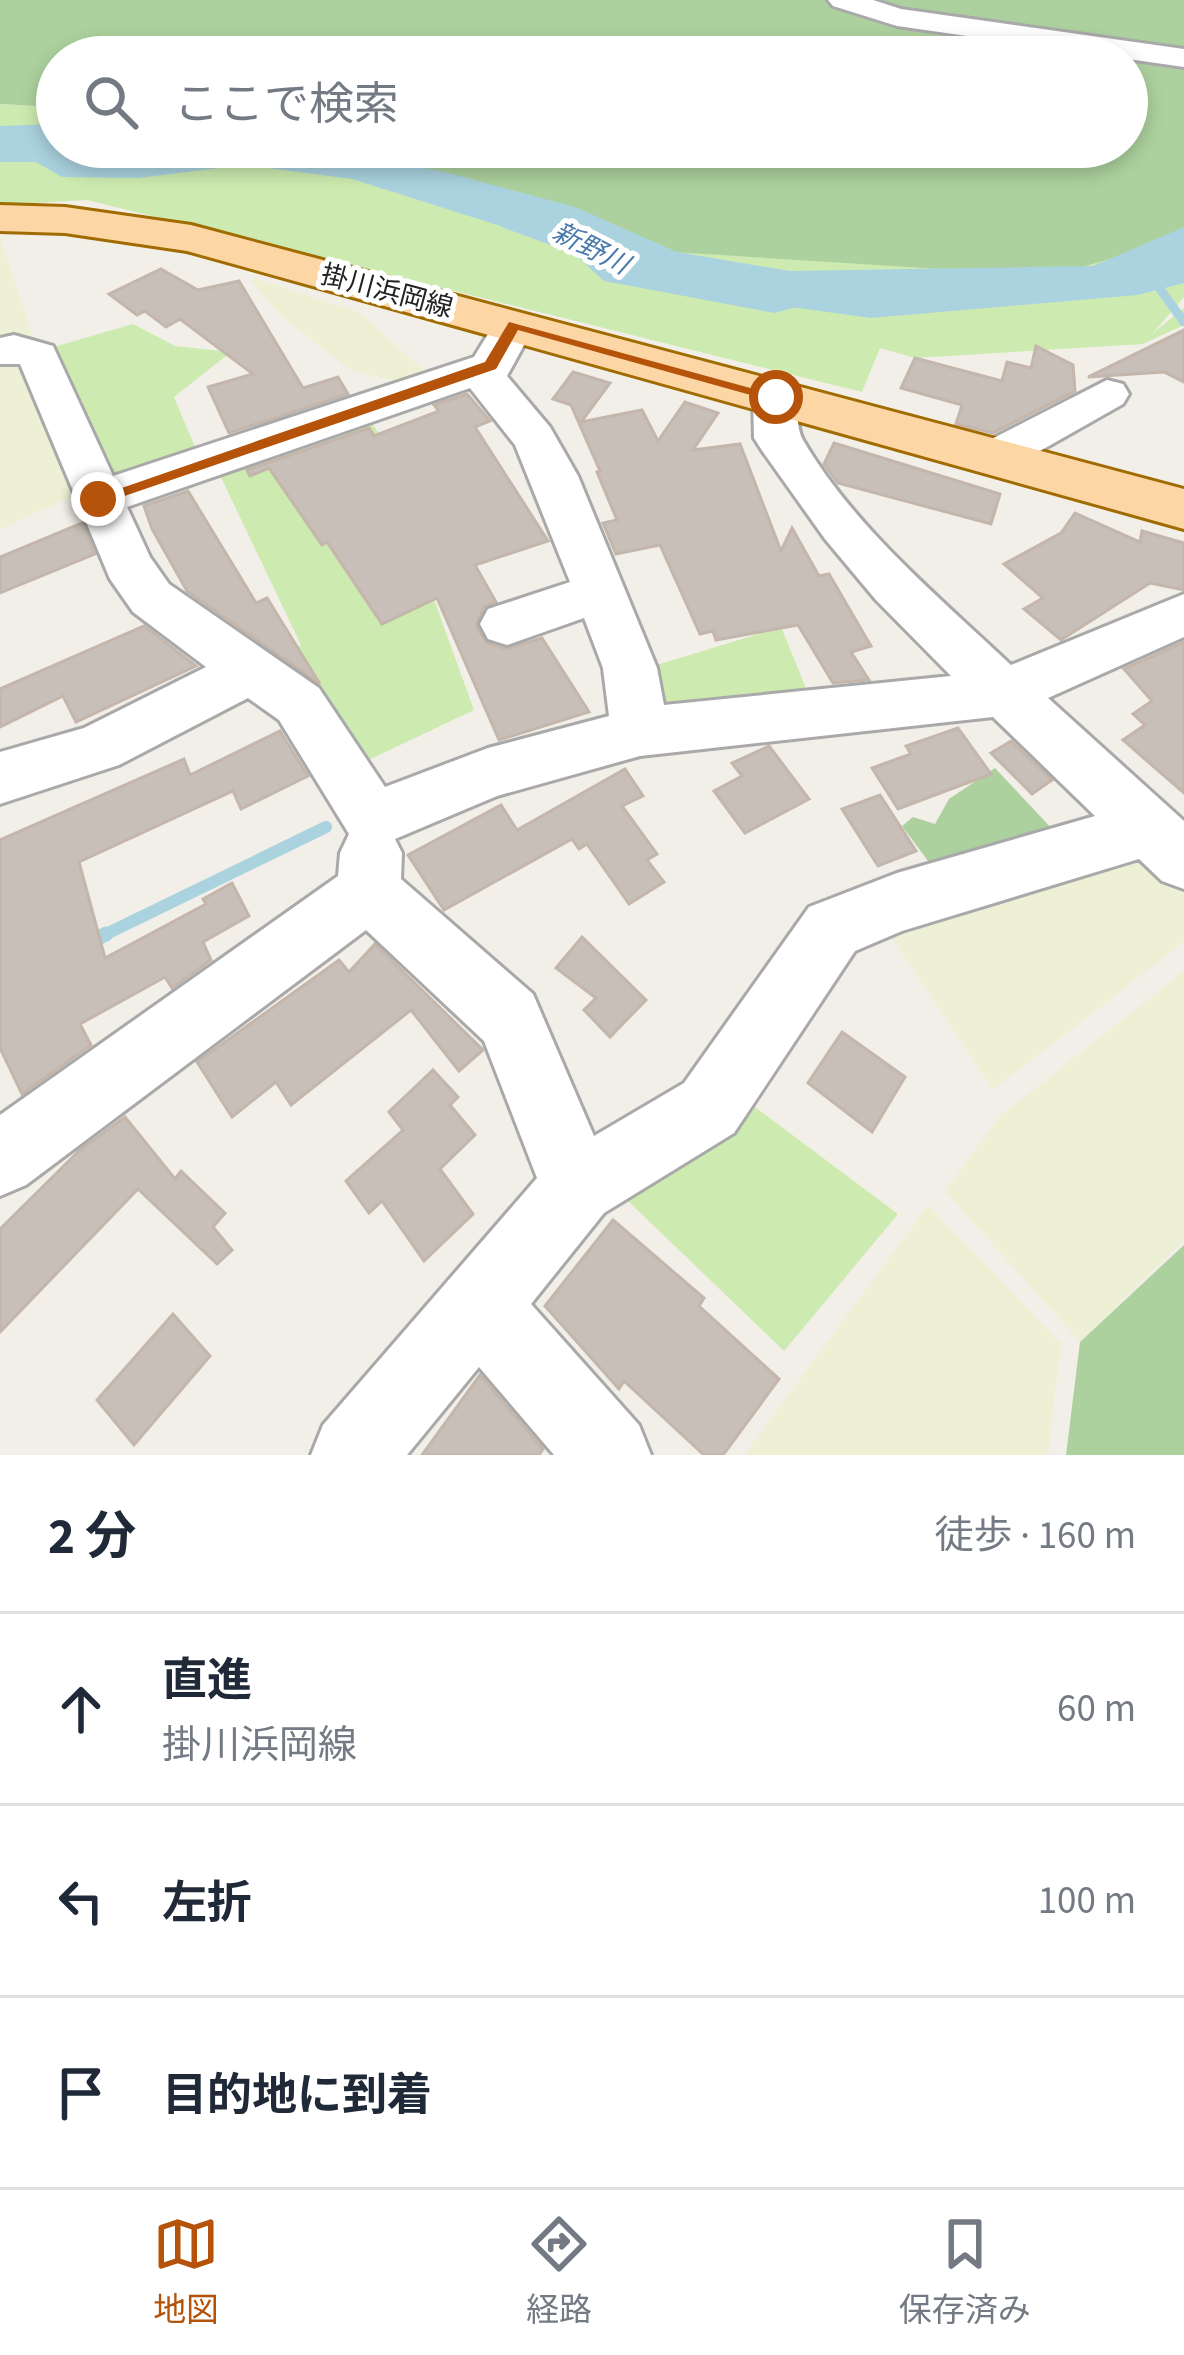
<!DOCTYPE html>
<html lang="ja">
<head>
<meta charset="utf-8">
<style>
  body { margin:0; font-family:"Source Sans 3","Noto Sans JP",sans-serif; background:#f6f6f7; color:#1f2937 }
  .stop { position:absolute; width:36px; height:36px; margin:-27px; border:9px solid #b45309; border-radius:50%; background:#fff }
  .stop.end { background:#b45309; border-color:#fff; box-shadow:0 3px 12px #0008 }
  .list { margin:0; padding:0; list-style:none }
  h2 { display:flex; justify-content:space-between; align-items:center; height:156px; margin:0; padding:0 48px; font-size:51px }
  h2 small { font-size:39px; font-weight:400; color:#747a83 }
  .list li { display:grid; grid-template-columns:78px 1fr auto; gap:36px; align-items:center; box-sizing:border-box; height:192px; padding:0 48px; border-top:3px solid #e0e1e3 }
  .list b { display:block; font-size:45px; white-space:nowrap }
  .list p { margin:0; font-size:39px; white-space:nowrap; color:#747a83 }
  .list em { font-size:39px; font-style:normal; color:#747a83 }
  .icon { flex:none; width:66px; height:66px; fill:none; stroke:currentColor; stroke-width:2; stroke-linecap:round; stroke-linejoin:round }
  .map { position:relative; flex:none; width:1184px; height:1455px; overflow:hidden }
  .search { position:absolute; background:#fff; box-shadow:0 6px 18px #0003; left:36px; right:36px; top:36px; height:132px; display:flex; align-items:center; gap:30px; box-sizing:border-box; padding:0 42px; border-radius:66px; color:#747a83; font-size:45px }
  .sheet { height:732px; background:#fff }
  nav { display:flex; justify-content:space-around; align-items:center; box-sizing:border-box; height:168px; border-top:3px solid #e0e1e3; background:#fff; font-size:33px; color:#747a83 }
  nav a { display:grid; justify-items:center; gap:6px }
  nav .on { color:#b45309 }
  .map>svg:first-child { display:block }
  .farmland { fill:#eef0d5 }
  .grass { fill:#cdebb0 }
  .forest { fill:#add19e }
  .water { fill:#aad3df }
  .lines { fill:none; stroke-linecap:round; stroke-linejoin:round }
  .stream-far2 { stroke:#aad3df; stroke-width:9 }
  .stream-far1 { stroke:#aad3df; stroke-width:12 }
  .stream { stroke:#aad3df; stroke-width:15 }
  .river { fill:#aad3df; fill-rule:evenodd }
  .building { fill:#c7bfb8; stroke:#c4b6ab; stroke-width:3 }
  .minor-casing { stroke:#a9a9a9; stroke-width:6 }
  .major-casing { stroke:#a06b00; stroke-width:6 }
  .minor { fill:#fff; fill-rule:evenodd }
  .major { fill:#fcd6a4; fill-rule:evenodd }
  .route { fill:#b45309 }
  .labels { text-anchor:middle; stroke-width:10; stroke-linejoin:round; paint-order:stroke }
  .far-water-label { font-size:27px; font-style:italic; fill:#4a7aab; stroke:#fff }
  .far-street-label { font-size:27px; fill:#222; stroke:#fff }
</style>
</head>
<body>
<div class="map">
<svg width="1184" height="1455" viewBox="0 0 1184 1455">
  <rect width="100%" height="100%" fill="#f2efe9"/>
  <g class="farmland">
    <path d="M 0,236 L 38,355 L 93,487 L 0,529 Z"/>
    <path d="M 255,278 L 359,312 L 427,373 L 401,382 L 351,371 L 281,316 L 251,281 Z"/>
    <path d="M 1130,853 L 1184,886 L 1184,942 L 993,1090 L 891,936 Z"/>
    <path d="M 1184,971 L 1184,1240 L 1080,1342 L 945,1191 L 1000,1116 Z"/>
    <path d="M 928,1205 L 1061,1343 L 1048,1455 L 744,1455 Z"/>
  </g>
  <g class="grass">
    <path d="M 0,104 L 57,107 L 57,147 L 323,147 L 428,192 L 1184,225 L 1184,297 L 1153,333 L 1184,308 L 1184,325 L 1143,344 L 915,358 L 880,348 L 862,392 L 87,200 L 0,205 Z"/>
    <path d="M 133,324 L 175,346 L 231,352 L 174,397 L 200,459 L 115,490 L 50,348 Z"/>
    <path d="M 365,415 L 470,551 L 428,583 L 474,710 L 358,765 L 279,664 L 301,645 L 216,467 Z"/>
    <path d="M 781,627 L 810,698 L 656,719 L 647,668 Z"/>
    <path d="M 751,1104 L 898,1214 L 784,1351 L 628,1201 Z"/>
  </g>
  <g class="forest">
    <path d="M 0,0 L 1184,0 L 1184,238 L 1050,276 L 611,248 L 428,192 L 323,147 L 1127,147 L 1127,57 L 57,57 L 57,107 L 0,104 Z"/>
    <path d="M 995,768 L 1055,832 L 934,869 L 902,826 L 913,817 L 935,824 L 949,799 Z"/>
    <path d="M 1184,1245 L 1184,1455 L 1066,1455 L 1080,1342 Z"/>
  </g>
  <path class="water" d="M 57,124 L 57,147 L 320,147 L 445,172 L 575,207 L 677,252 L 790,271 L 1093,266 L 1184,227 L 1184,283 L 1138,295 L 871,318 L 732,299 L 352,179 L 244,165 L 138,178 L 62,177 L 36,162 L 0,162 L 0,126 Z"/>
  <g class="lines">
    <path class="stream-far2" d="M 1160,289 L 1184,322"/>
    <path class="stream-far1" d="M 100,937 L 326,827"/>
    <path class="stream" d="M 85,944 L 106,934"/>
    <path class="river" d="M 521,203 L 609,231 L 638,257 L 774,281 L 793,286 L 801,297 L 793,308 L 774,313 L 604,281 L 573,253 L 504,228 L 496,218 L 504,208 Z"/>
  </g>
  <g class="building">
    <path d="M 161,269 L 198,290 L 239,281 L 303,388 L 338,377 L 348,394 L 229,433 L 208,387 L 253,374 L 180,319 L 166,327 L 145,311 L 137,315 L 109,294 Z"/>
    <path d="M 1184,330 L 1184,382 L 1164,372 L 1088,377 Z"/>
    <path d="M 1036,346 L 1073,365 L 1075,391 L 993,433 L 956,424 L 962,405 L 901,388 L 915,358 L 1002,381 L 1007,362 L 1031,368 Z"/>
    <path d="M 573,372 L 610,383 L 581,422 L 642,410 L 658,441 L 685,402 L 718,413 L 693,450 L 740,444 L 781,551 L 792,528 L 819,576 L 829,574 L 871,646 L 851,652 L 869,680 L 833,683 L 798,625 L 716,640 L 713,631 L 700,634 L 660,545 L 616,554 L 603,523 L 617,520 L 597,472 L 600,471 L 571,405 L 553,399 Z"/>
    <path d="M 467,394 L 490,421 L 475,427 L 548,541 L 475,565 L 496,602 L 484,607 L 476,626 L 487,643 L 506,649 L 542,638 L 589,712 L 499,740 L 437,598 L 382,624 L 327,542 L 322,545 L 269,468 L 250,476 L 247,470 L 369,428 L 374,436 L 439,411 L 434,405 Z"/>
    <path d="M 834,443 L 1000,494 L 991,524 L 838,483 L 824,464 Z"/>
    <path d="M 188,491 L 256,603 L 267,598 L 320,684 L 187,591 L 152,529 L 144,506 Z"/>
    <path d="M 1075,513 L 1140,542 L 1142,531 L 1184,543 L 1184,590 L 1150,583 L 1061,640 L 1024,609 L 1043,598 L 1004,564 L 1061,533 Z"/>
    <path d="M 82,523 L 95,554 L 0,593 L 0,557 Z"/>
    <path d="M 144,626 L 196,666 L 76,722 L 63,696 L 0,727 L 0,689 Z"/>
    <path d="M 1184,642 L 1184,793 L 1123,740 L 1145,725 L 1133,714 L 1152,701 L 1124,669 Z"/>
    <path d="M 958,728 L 991,774 L 898,809 L 872,768 L 911,754 L 906,746 Z"/>
    <path d="M 280,731 L 308,776 L 241,809 L 233,791 L 79,862 L 105,958 L 206,904 L 203,899 L 232,883 L 249,916 L 203,942 L 211,960 L 172,988 L 165,977 L 80,1024 L 91,1045 L 22,1094 L 0,1048 L 0,840 L 184,759 L 190,775 Z"/>
    <path d="M 1011,741 L 1052,780 L 1032,794 L 991,753 Z"/>
    <path d="M 769,746 L 809,799 L 745,833 L 714,791 L 742,776 L 732,763 Z"/>
    <path d="M 625,769 L 643,796 L 622,806 L 657,854 L 647,860 L 664,882 L 629,904 L 587,844 L 579,849 L 572,839 L 444,910 L 408,855 L 501,805 L 517,830 Z"/>
    <path d="M 880,795 L 916,851 L 878,866 L 842,809 Z"/>
    <path d="M 582,937 L 646,1000 L 610,1037 L 584,1010 L 596,998 L 556,968 Z"/>
    <path d="M 375,944 L 483,1050 L 459,1071 L 411,1010 L 291,1105 L 276,1082 L 232,1117 L 197,1062 L 339,960 L 349,972 Z"/>
    <path d="M 842,1032 L 905,1077 L 872,1132 L 808,1083 Z"/>
    <path d="M 433,1070 L 458,1097 L 450,1105 L 475,1135 L 440,1169 L 473,1214 L 424,1261 L 382,1201 L 369,1213 L 346,1181 L 403,1130 L 389,1112 Z"/>
    <path d="M 125,1117 L 175,1179 L 181,1171 L 225,1213 L 213,1227 L 232,1250 L 217,1264 L 138,1189 L 0,1332 L 0,1229 L 80,1150 Z"/>
    <path d="M 613,1220 L 704,1298 L 699,1306 L 779,1379 L 723,1455 L 704,1455 L 624,1381 L 619,1389 L 545,1306 Z"/>
    <path d="M 173,1314 L 210,1356 L 134,1445 L 97,1400 Z"/>
    <path d="M 480,1375 L 543,1449 L 539,1455 L 422,1455 Z"/>
  </g>
  <g class="lines">
    <defs>
      <g id="minor">
        <path d="M 828,0 L 873,0 L 901,9 L 1184,49 L 1184,67 L 897,26 L 833,6 Z"/>
        <path d="M 514,312 L 529,316 L 535,325 L 507,376 L 550,427 L 578,476 L 657,668 L 664,705 L 951,676 L 876,600 L 825,539 L 761,449 L 754,438 L 753,397 L 759,387 L 775,383 L 791,387 C 801,403 794,424 803,440 C 854,527 939,597 1011,665 L 1184,594 L 1184,637 L 1048,698 L 1184,821 L 1184,889 L 1162,881 L 1139,859 L 902,931 L 855,951 L 734,1133 L 604,1213 L 531,1304 L 639,1425 L 651,1455 L 554,1455 L 479,1367 L 407,1455 L 311,1455 L 323,1425 L 537,1178 L 484,1041 L 366,930 L 26,1185 L 0,1196 L 0,1115 L 338,876 L 340,853 L 349,834 L 279,720 L 248,698 L 119,765 L 0,804 L 0,752 L 84,728 L 206,667 L 133,612 L 110,579 L 20,364 L 0,364 L 0,338 L 14,335 L 53,346 L 113,476 L 474,357 L 499,316 ZM 470,388 L 515,445 L 570,582 L 488,609 L 480,624 L 488,639 L 507,645 L 584,618 L 603,668 L 609,716 L 488,748 L 385,787 L 319,688 L 169,584 L 150,557 L 127,507 ZM 993,717 L 1095,816 L 897,873 L 809,907 L 684,1083 L 594,1136 L 533,994 L 401,879 L 402,853 L 395,839 L 497,796 L 640,756 Z"/>
        <path d="M 1107,380 L 1123,384 L 1129,394 L 1123,404 L 1010,468 L 994,473 L 978,468 L 971,457 L 978,446 Z"/>
      </g>
      <path id="major" d="M 0,205 L 65,207 L 191,225 L 1184,489 L 1184,529 L 187,251 L 65,233 L 0,231 Z"/>
    </defs>
    <use href="#minor" class="minor-casing"/>
    <use href="#major" class="major-casing"/>
    <use href="#minor" class="minor"/>
    <use href="#major" class="major"/>
  </g>
  <path class="route" d="M 509,322 L 783,397 L 776,402 L 518,330 L 496,369 L 104,503 L 90,499 L 485,362 Z"/>
  <g class="labels">
    <g class="far-water-label">
      <text transform="translate(591 248) rotate(27)" y="9">新野川</text>
    </g>
    <g class="far-street-label">
      <text transform="translate(387 291) rotate(15)" y="9">掛川浜岡線</text>
    </g>
  </g>
</svg>
<div class="stop" style="left:776px;top:397px"></div>
<div class="stop end" style="left:98px;top:499px"></div>
<div class="search"><svg class="icon" aria-label="search" viewBox="0 0 24 24"><circle cx="10" cy="10" r="6"/><path d="M15 15l6 6"/></svg>ここで検索</div>
</div>
<section class="sheet">
<h2>2 分<small>徒歩 · 160 m</small></h2>
<ul class="list">
<li><svg class="icon" aria-label="ahead" viewBox="0 0 24 24"><path d="M12 20V5M6 11l6-6 6 6"/></svg><div><b>直進</b><p>掛川浜岡線</p></div><em>60 m</em></li>
<li><svg class="icon" aria-label="left" viewBox="0 0 24 24"><path d="M17 20v-9H6M10 6l-5 5 5 5"/></svg><div><b>左折</b></div><em>100 m</em></li>
<li><svg class="icon" aria-label="arrive" viewBox="0 0 24 24"><path d="M6 21V4h12l-3 4 3 4H6"/></svg><div><b>目的地に到着</b></div></li>
</ul>
</section>
<nav>
<a class="on"><svg class="icon" aria-label="map" viewBox="0 0 24 24"><path d="M3 6l6-2 6 2 6-2v14l-6 2-6-2-6 2zM9 4v14M15 6v14"/></svg>地図</a>
<a><svg class="icon" aria-label="directions" viewBox="0 0 24 24"><path d="M12 3l9 9-9 9-9-9zM9 14v-3h6M13 9l2 2-2 2"/></svg>経路</a>
<a><svg class="icon" aria-label="saved" viewBox="0 0 24 24"><path d="M7 4h10v16l-5-4-5 4z"/></svg>保存済み</a>
</nav>
</body>
</html>
